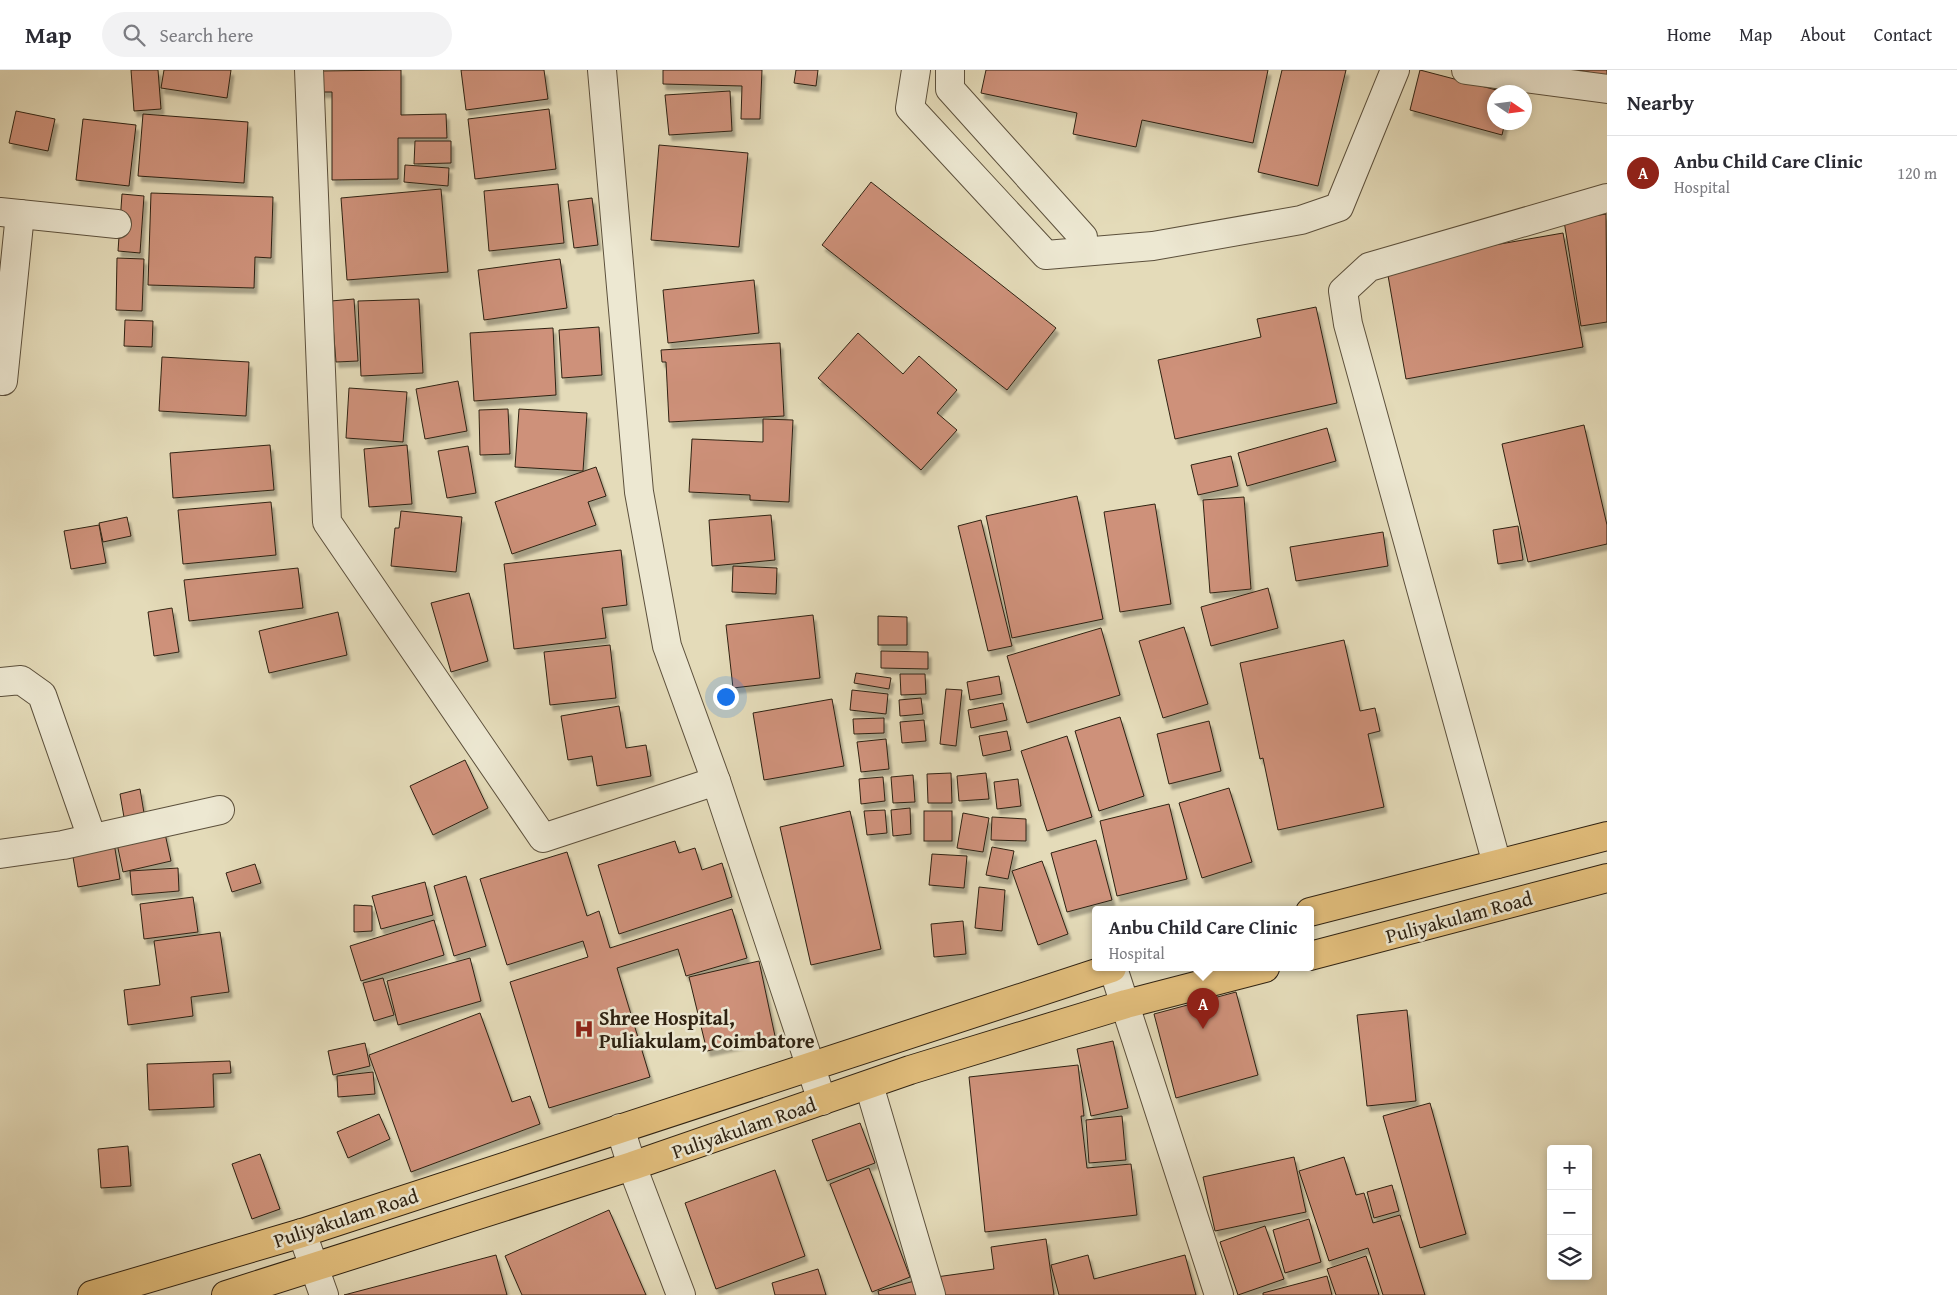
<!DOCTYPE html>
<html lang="en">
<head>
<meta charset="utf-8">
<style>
  body { margin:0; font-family:"Gentium Book Plus",serif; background:#f2f2f3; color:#2b2b33 }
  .controls { position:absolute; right:15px; bottom:15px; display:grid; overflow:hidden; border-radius:5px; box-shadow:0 2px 8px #0003 }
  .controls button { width:45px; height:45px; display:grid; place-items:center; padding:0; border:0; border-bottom:1px solid #e1e1e2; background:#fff; color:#2b2b33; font:25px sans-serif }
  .compass { position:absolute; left:1487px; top:15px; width:45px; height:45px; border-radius:50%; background:#fff; box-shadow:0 2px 8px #0003; rotate:103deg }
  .you { position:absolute; left:725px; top:626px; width:18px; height:18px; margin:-12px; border:4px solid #fff; border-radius:50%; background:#1a73e8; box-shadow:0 0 0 8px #1a73e833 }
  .badge { display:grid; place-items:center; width:32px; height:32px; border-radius:50%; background:#8f2418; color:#fff; font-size:16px; font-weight:700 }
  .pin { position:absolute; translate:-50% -41px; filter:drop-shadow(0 1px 2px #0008) }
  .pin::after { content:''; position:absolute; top:26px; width:18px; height:15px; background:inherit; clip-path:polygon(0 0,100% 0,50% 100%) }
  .popup { position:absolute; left:1092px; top:836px; width:222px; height:65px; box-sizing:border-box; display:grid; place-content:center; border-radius:5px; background:#fff; filter:drop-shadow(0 1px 4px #0005); font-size:16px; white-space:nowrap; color:#7c7c81 }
  .popup b { font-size:19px; color:#2b2b33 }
  .popup::after { content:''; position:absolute; left:50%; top:100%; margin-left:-10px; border:10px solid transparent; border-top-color:#fff }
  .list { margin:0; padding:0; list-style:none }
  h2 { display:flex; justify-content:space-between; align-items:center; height:65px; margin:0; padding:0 20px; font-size:21px }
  h2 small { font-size:16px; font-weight:400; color:#7c7c81 }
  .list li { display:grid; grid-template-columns:32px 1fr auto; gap:15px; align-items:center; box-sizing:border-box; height:75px; padding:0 20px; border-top:1px solid #e1e1e2 }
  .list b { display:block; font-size:19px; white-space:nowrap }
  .list p { margin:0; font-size:16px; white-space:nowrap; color:#7c7c81 }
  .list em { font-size:16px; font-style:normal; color:#7c7c81 }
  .icon { flex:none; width:28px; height:28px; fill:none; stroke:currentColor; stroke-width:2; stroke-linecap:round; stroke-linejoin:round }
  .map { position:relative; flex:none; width:1607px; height:1225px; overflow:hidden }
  header { display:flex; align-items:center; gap:30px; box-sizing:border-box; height:70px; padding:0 25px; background:#fff; border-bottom:1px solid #e1e1e2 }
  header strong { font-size:24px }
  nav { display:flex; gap:28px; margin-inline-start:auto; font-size:18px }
  .search { width:350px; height:45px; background:#f2f2f3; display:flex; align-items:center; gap:12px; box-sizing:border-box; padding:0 18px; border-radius:28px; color:#7c7c81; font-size:19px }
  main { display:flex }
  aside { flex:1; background:#fff }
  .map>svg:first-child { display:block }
  .building { fill:#ce917a; stroke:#2f2212; filter:url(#shadow) }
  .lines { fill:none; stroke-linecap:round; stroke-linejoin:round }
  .minor-casing { stroke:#5c503c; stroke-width:30 }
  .primary-casing { stroke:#2f2212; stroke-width:30 }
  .minor { stroke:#ede8d2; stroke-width:28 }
  .primary { stroke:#e2be7c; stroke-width:28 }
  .labels { text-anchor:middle; stroke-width:5; stroke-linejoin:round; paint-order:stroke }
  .street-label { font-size:20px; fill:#2f2212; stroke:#ede8d2 }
  .poi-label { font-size:20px; font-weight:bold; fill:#2f2212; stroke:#ede8d2; text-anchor:start }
</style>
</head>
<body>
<header>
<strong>Map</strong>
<div class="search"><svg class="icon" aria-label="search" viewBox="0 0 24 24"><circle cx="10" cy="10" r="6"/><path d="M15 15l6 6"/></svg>Search here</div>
<nav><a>Home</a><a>Map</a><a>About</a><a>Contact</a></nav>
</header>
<main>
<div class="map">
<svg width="1607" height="1225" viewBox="0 0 1607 1225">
  <defs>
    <filter id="shadow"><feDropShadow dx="3" dy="5.5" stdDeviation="1" flood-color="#0004"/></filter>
  </defs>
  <rect width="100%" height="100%" fill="#e4dbb9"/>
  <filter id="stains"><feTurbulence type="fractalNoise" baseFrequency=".004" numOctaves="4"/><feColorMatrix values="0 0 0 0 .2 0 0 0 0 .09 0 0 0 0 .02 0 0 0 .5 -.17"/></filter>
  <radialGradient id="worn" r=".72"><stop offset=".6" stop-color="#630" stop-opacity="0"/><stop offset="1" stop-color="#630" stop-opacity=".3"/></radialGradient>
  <g class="building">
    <path d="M 131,0 L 158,0 L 161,39 L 134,41 Z"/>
    <path d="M 164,0 L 231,0 L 227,28 L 161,18 Z"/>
    <path d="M 401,0 L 401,45 L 446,44 L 447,68 L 398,68 L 398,109 L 332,110 L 332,22 L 319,22 L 319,1 Z"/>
    <path d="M 461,0 L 544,0 L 548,29 L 466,40 Z"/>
    <path d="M 663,0 L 762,0 L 760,49 L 741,49 L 742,16 L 663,14 Z"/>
    <path d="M 796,0 L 818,0 L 816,16 L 794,13 Z"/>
    <path d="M 986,0 L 1268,0 L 1253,73 L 1142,50 L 1136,77 L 1073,64 L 1077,43 L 981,23 Z"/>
    <path d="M 1282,0 L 1346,0 L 1318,116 L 1258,102 Z"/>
    <path d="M 1420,0 L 1504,22 L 1494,22 L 1494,52 L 1505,52 L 1502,65 L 1410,40 Z"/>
    <path d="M 1578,0 L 1607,0 L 1607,6 Z"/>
    <path d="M 730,21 L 732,61 L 669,65 L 665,25 Z"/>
    <path d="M 549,39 L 556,99 L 475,109 L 468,49 Z"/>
    <path d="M 16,41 L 55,49 L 48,81 L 9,73 Z"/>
    <path d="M 143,44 L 248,52 L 244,113 L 138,106 Z"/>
    <path d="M 83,49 L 136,55 L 129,116 L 76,110 Z"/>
    <path d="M 415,71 L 451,71 L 451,93 L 414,94 Z"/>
    <path d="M 659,75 L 748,83 L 739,177 L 651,170 Z"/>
    <path d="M 405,95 L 449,98 L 448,116 L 404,112 Z"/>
    <path d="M 871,112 L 1056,258 L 1007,320 L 822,175 Z"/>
    <path d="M 558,114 L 564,173 L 489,181 L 484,121 Z"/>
    <path d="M 441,119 L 448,202 L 347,210 L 341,128 Z"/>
    <path d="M 151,123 L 273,127 L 271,188 L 255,187 L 254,218 L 148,215 Z"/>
    <path d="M 122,124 L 144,126 L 140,183 L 118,181 Z"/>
    <path d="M 592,128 L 598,175 L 574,178 L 568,131 Z"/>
    <path d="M 1606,144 L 1607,252 L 1581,256 L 1564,151 Z"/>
    <path d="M 1563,163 L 1583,277 L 1406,309 L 1386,194 Z"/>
    <path d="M 117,188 L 144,189 L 142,241 L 116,240 Z"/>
    <path d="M 560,189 L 567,238 L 484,250 L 478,200 Z"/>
    <path d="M 754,210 L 759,263 L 668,273 L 663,220 Z"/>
    <path d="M 354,229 L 358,291 L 336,292 L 331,231 Z"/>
    <path d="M 419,229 L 423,303 L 361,306 L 358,231 Z"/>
    <path d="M 1316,237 L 1337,333 L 1175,369 L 1158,290 L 1261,267 L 1257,249 Z"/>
    <path d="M 125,250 L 153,251 L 152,277 L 124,276 Z"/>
    <path d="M 599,257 L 602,305 L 562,308 L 559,260 Z"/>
    <path d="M 553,258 L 556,325 L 474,331 L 470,263 Z"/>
    <path d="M 858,263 L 903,304 L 919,286 L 957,320 L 937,343 L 957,360 L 921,400 L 818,308 Z"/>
    <path d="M 780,273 L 784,346 L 669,352 L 666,292 L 662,292 L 661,280 Z"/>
    <path d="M 162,287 L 249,292 L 246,346 L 159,341 Z"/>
    <path d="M 458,311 L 467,361 L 425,369 L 416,319 Z"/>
    <path d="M 349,318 L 407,322 L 403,372 L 346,368 Z"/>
    <path d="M 508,339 L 510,384 L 480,385 L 479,340 Z"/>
    <path d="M 519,339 L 587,343 L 583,401 L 515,397 Z"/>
    <path d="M 763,349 L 793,350 L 789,432 L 750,430 L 750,425 L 689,422 L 692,369 L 763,372 Z"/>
    <path d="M 1584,355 L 1607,455 L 1607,474 L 1528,492 L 1502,374 Z"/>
    <path d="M 1327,358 L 1336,391 L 1247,416 L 1238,383 Z"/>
    <path d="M 270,375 L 274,420 L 173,428 L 170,383 Z"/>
    <path d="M 407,375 L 412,434 L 369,437 L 364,379 Z"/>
    <path d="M 468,376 L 476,423 L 447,428 L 438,381 Z"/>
    <path d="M 1231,386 L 1238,416 L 1198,425 L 1191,395 Z"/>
    <path d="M 596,397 L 606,426 L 588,432 L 596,455 L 512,484 L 495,432 Z"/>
    <path d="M 1077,426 L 1103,549 L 1012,568 L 986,446 Z"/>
    <path d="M 1244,427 L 1251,519 L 1210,523 L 1203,430 Z"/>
    <path d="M 271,432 L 276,485 L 183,494 L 178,440 Z"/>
    <path d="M 1155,434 L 1171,534 L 1120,542 L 1104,442 Z"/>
    <path d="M 401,441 L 462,447 L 456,502 L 391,496 L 395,458 L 399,458 Z"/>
    <path d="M 771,445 L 775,490 L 712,496 L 709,450 Z"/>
    <path d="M 127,447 L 131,466 L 103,472 L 99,453 Z"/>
    <path d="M 981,450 L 1012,576 L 988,581 L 958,456 Z"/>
    <path d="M 99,455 L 106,493 L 71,499 L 64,461 Z"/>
    <path d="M 1518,456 L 1523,490 L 1498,494 L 1493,460 Z"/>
    <path d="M 1383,462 L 1388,496 L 1296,511 L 1290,477 Z"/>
    <path d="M 621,480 L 627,535 L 602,538 L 606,568 L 514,579 L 504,494 Z"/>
    <path d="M 733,496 L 777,498 L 776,524 L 732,522 Z"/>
    <path d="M 298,498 L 303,538 L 189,551 L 184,510 Z"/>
    <path d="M 1268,518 L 1278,558 L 1211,576 L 1201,537 Z"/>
    <path d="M 469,523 L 488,591 L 451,602 L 431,533 Z"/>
    <path d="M 172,538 L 179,582 L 154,586 L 148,542 Z"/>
    <path d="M 338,542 L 347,585 L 269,603 L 259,561 Z"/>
    <path d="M 813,545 L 820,608 L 733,618 L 726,555 Z"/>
    <path d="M 878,546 L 907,547 L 907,575 L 878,575 Z"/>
    <path d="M 1184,557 L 1208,634 L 1163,648 L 1139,571 Z"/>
    <path d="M 1101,558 L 1120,625 L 1027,653 L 1007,586 Z"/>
    <path d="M 1344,570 L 1360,641 L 1375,638 L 1380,661 L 1368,664 L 1384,737 L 1278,760 L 1263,688 L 1260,689 L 1240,593 Z"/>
    <path d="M 610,575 L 616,628 L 550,635 L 544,582 Z"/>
    <path d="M 881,581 L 928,582 L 928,599 L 881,598 Z"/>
    <path d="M 856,603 L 891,608 L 889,619 L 854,613 Z"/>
    <path d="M 900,604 L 925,604 L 926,624 L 901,625 Z"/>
    <path d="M 999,606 L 1002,624 L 970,630 L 967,612 Z"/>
    <path d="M 946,619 L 962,620 L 956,676 L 940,674 Z"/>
    <path d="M 852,620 L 888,624 L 886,644 L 850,640 Z"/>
    <path d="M 921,628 L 923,644 L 900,646 L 899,630 Z"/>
    <path d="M 832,629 L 844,696 L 764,710 L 753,643 Z"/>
    <path d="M 1003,633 L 1007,650 L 971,658 L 968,640 Z"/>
    <path d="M 619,636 L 626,678 L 646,675 L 651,706 L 597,716 L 592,686 L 568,690 L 561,646 Z"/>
    <path d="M 1120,647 L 1144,726 L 1099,741 L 1075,661 Z"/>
    <path d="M 884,648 L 884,663 L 854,664 L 853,649 Z"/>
    <path d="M 924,650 L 926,671 L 902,673 L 900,652 Z"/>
    <path d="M 1209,651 L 1221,701 L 1169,714 L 1157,664 Z"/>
    <path d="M 1007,661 L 1011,680 L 983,686 L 979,666 Z"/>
    <path d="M 1067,666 L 1092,747 L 1047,761 L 1021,681 Z"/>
    <path d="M 886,669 L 889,699 L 861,702 L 857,672 Z"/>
    <path d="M 465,690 L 488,738 L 433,765 L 410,716 Z"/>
    <path d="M 951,703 L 952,733 L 928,733 L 927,704 Z"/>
    <path d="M 986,703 L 989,729 L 959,731 L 957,706 Z"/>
    <path d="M 913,705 L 915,732 L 893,733 L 891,707 Z"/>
    <path d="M 883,707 L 885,731 L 861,734 L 859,709 Z"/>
    <path d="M 1018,709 L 1021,736 L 997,739 L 994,712 Z"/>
    <path d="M 1229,718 L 1252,792 L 1202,808 L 1179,733 Z"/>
    <path d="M 140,719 L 145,749 L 125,753 L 120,724 Z"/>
    <path d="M 1169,734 L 1187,809 L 1117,826 L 1100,751 Z"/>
    <path d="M 910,738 L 911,764 L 893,766 L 891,740 Z"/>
    <path d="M 885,740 L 887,763 L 867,765 L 864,741 Z"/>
    <path d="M 850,741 L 881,879 L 811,895 L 780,757 Z"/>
    <rect x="924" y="741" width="28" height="30"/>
    <path d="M 963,743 L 989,748 L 983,782 L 957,778 Z"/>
    <path d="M 992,747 L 1026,749 L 1026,771 L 991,770 Z"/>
    <path d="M 164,759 L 171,791 L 123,802 L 116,769 Z"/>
    <path d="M 113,767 L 120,809 L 78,817 L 71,775 Z"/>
    <path d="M 1096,770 L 1112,830 L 1067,842 L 1051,783 Z"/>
    <path d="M 675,771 L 679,783 L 695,778 L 702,800 L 722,793 L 732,827 L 619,864 L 598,795 Z"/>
    <path d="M 992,777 L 1014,781 L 1008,809 L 986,805 Z"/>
    <path d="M 567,782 L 587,846 L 599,841 L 610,878 L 732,839 L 747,888 L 686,906 L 678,879 L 617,898 L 650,1007 L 549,1038 L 510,912 L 588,887 L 583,871 L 507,895 L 480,809 Z"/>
    <path d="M 932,784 L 967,786 L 964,818 L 929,815 Z"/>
    <path d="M 1042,791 L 1068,864 L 1038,875 L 1012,801 Z"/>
    <path d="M 255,794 L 261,813 L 232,822 L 226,803 Z"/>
    <path d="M 178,798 L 179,821 L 132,825 L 130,801 Z"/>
    <path d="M 466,806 L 486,876 L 454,886 L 434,816 Z"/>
    <path d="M 425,812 L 433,845 L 381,859 L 372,826 Z"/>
    <path d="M 979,817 L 1005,820 L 1002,861 L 975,858 Z"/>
    <path d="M 193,827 L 198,862 L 144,869 L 140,834 Z"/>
    <path d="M 354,835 L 372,836 L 372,861 L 354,862 Z"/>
    <path d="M 434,850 L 444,885 L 361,911 L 350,876 Z"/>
    <path d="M 963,851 L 966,884 L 934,887 L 931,854 Z"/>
    <path d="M 220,862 L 229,922 L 191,927 L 193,946 L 128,955 L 124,920 L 160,915 L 154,871 Z"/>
    <path d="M 470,888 L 481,931 L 398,955 L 387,911 Z"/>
    <path d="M 759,891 L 775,966 L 707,981 L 689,907 Z"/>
    <path d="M 383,908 L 394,945 L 374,951 L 363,913 Z"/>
    <path d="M 1236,922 L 1258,1005 L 1176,1028 L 1154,944 Z"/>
    <path d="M 1407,940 L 1416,1031 L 1367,1036 L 1357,945 Z"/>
    <path d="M 480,943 L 512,1032 L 530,1026 L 540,1054 L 411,1102 L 369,985 Z"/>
    <path d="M 1113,971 L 1128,1038 L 1091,1046 L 1077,979 Z"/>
    <path d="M 365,973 L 370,996 L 333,1005 L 328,981 Z"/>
    <path d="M 230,991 L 231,1003 L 213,1004 L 214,1037 L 149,1040 L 147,994 Z"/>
    <path d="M 1078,995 L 1084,1046 L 1081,1046 L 1087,1098 L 1131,1094 L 1137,1145 L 985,1162 L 969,1007 Z"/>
    <path d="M 373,1002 L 375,1024 L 338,1027 L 337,1006 Z"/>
    <path d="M 1430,1033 L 1466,1164 L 1420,1178 L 1383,1046 Z"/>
    <path d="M 379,1044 L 390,1069 L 348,1088 L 337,1062 Z"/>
    <path d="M 1122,1046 L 1126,1090 L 1089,1093 L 1086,1050 Z"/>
    <path d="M 860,1053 L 875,1093 L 827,1111 L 812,1070 Z"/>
    <path d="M 128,1076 L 131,1116 L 101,1118 L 98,1079 Z"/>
    <path d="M 260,1084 L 280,1139 L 252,1149 L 232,1094 Z"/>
    <path d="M 1294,1087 L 1306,1142 L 1215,1161 L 1203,1107 Z"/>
    <path d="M 1344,1087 L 1356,1125 L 1364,1123 L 1373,1153 L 1400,1145 L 1425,1225 L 1383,1225 L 1368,1178 L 1329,1191 L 1299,1101 Z"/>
    <path d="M 869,1098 L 910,1207 L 872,1222 L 830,1114 Z"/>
    <path d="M 775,1100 L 805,1186 L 716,1219 L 685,1133 Z"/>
    <path d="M 1392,1115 L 1399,1141 L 1374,1148 L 1367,1122 Z"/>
    <path d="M 609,1140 L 646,1225 L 522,1225 L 505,1186 Z"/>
    <path d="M 1309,1149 L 1321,1192 L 1285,1203 L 1273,1160 Z"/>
    <path d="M 1265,1156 L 1284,1209 L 1238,1225 L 1220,1172 Z"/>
    <path d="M 1046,1169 L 1054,1225 L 938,1225 L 936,1207 L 994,1199 L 991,1177 Z"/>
    <path d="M 496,1185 L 507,1225 L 344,1225 Z"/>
    <path d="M 1088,1185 L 1094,1209 L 1185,1185 L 1196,1225 L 1059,1225 L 1051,1195 Z"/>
    <path d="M 1366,1186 L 1379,1225 L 1336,1225 L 1327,1199 Z"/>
    <path d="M 818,1199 L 826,1225 L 775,1225 L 772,1213 Z"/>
    <path d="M 1327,1206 L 1332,1225 L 1263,1225 L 1263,1223 Z"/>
    <path d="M 918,1210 L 922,1225 L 879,1225 L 878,1221 Z"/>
  </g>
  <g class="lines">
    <defs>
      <g id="minor">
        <path d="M 309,0 L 327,452 L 543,768 L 716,711"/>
        <path d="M 602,0 L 639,422 L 667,576 L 716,711 L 822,1031"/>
        <path d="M 916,0 L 910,38 L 1046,185 L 1153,176 L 1301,150 L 1339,137 L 1395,0"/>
        <path d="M 950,0 L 950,19 L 1083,167"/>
        <path d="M 1466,0 L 1607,19"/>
        <path d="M 0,142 L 117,154"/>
        <path d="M 3,311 L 20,144"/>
        <path d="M 0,612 L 21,610 L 42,625 L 92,768"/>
        <path d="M 0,784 L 63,775 L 220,740"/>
        <path d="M 1497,794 L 1348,254 L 1343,221 L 1369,197 L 1607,128"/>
        <path d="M 1113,898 L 1219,1225"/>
        <path d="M 869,1015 L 931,1225"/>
        <path d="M 620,1058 L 632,1096 L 681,1225"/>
        <path d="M 302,1163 L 324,1225"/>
      </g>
      <g id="primary">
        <path d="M 1310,842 L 1607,766"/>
        <path d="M 1310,886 L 1607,808"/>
        <path d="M 92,1225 L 302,1163 L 1112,898"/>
        <path d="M 226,1225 L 632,1096 L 910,1000 L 1126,934 L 1265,898"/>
      </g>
    </defs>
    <use href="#minor" class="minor-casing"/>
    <use href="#primary" class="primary-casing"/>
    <use href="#minor" class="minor"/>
    <use href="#primary" class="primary"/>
  </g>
  <defs>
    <symbol id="hospital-bare" viewBox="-9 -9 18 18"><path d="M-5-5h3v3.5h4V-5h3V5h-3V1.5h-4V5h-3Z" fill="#8f2418" stroke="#ede8d2" stroke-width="2.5" paint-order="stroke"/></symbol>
  </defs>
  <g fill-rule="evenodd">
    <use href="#hospital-bare" x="570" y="945" width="28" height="28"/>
  </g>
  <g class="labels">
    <g class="street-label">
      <text transform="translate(1459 847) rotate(-15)" y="7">Puliyakulam Road</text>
      <text transform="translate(744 1058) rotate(-19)" y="7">Puliyakulam Road</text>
      <text transform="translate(346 1148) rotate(-18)" y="7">Puliyakulam Road</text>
    </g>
    <g class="poi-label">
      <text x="599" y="955">Shree Hospital,<tspan x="599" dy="23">Puliakulam, Coimbatore</tspan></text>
    </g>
  </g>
  <rect width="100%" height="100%" filter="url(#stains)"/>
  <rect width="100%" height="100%" fill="url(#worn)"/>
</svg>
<div class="controls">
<button>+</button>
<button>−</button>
<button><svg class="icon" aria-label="layers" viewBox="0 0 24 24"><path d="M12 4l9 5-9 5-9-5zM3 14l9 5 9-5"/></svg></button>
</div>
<svg class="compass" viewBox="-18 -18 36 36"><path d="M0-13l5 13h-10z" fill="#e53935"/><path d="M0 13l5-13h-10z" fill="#7c7c81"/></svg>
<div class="you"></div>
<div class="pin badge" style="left:1203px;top:959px">A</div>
<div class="popup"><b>Anbu Child Care Clinic</b>Hospital</div>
</div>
<aside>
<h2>Nearby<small></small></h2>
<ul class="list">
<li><span class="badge">A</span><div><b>Anbu Child Care Clinic</b><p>Hospital</p></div><em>120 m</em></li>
</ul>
</aside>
</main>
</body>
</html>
